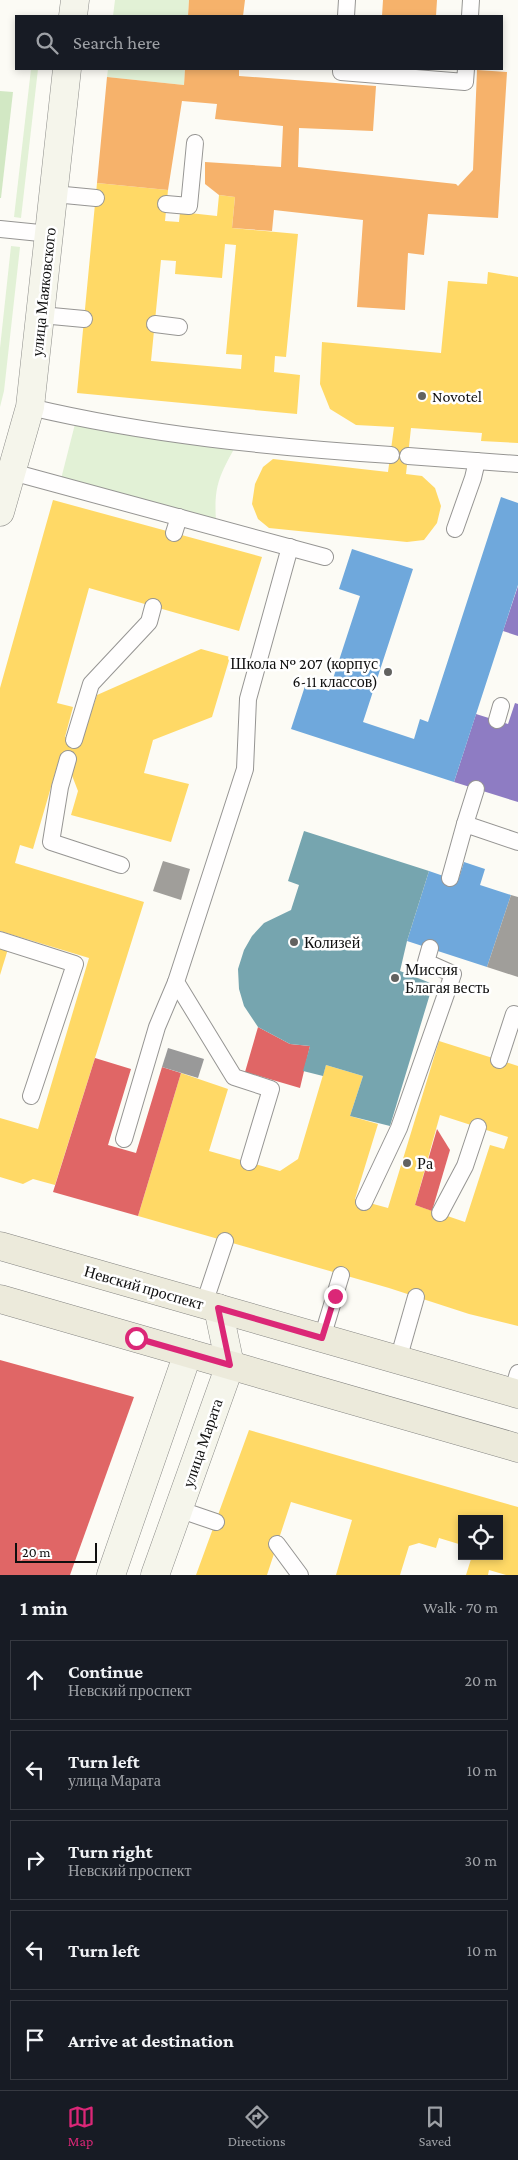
<!DOCTYPE html>
<html lang="en">
<head>
<meta charset="utf-8">
<style>
  body { margin:0; font-family:"Crimson Pro",serif; background:#20242c; color:#f1f3f6 }
  .controls { position:absolute; right:15px; bottom:15px; display:grid; overflow:hidden; border-radius:0px; box-shadow:0 2px 8px #0003 }
  .controls button { width:45px; height:45px; display:grid; place-items:center; padding:0; border:0; border-bottom:1px solid #363941; background:#171b24; color:#f1f3f6; font:25px sans-serif }
  .scale { position:absolute; left:15px; bottom:12px; width:82px; box-sizing:border-box; padding-left:5px; border:2px solid #0f0f0f; border-top:0; font-size:14px; line-height:18px; white-space:nowrap; color:#0f0f0f; -webkit-text-stroke:4px #fff; paint-order:stroke }
  .stop { position:absolute; width:15px; height:15px; margin:-11px; border:4px solid #db2777; border-radius:50%; background:#fff }
  .stop.end { background:#db2777; border-color:#fff; box-shadow:0 1px 5px #0008 }
  .list { margin:0; padding:0; list-style:none }
  h2 { display:flex; justify-content:space-between; align-items:center; height:65px; margin:0; padding:0 20px; font-size:21px }
  h2 small { font-size:16px; font-weight:400; color:#9ea1a6 }
  .list li { display:grid; grid-template-columns:32px 1fr auto; gap:15px; align-items:center; box-sizing:border-box; height:80px; margin:0 10px 10px; padding:0 10px; border:1px solid #363941; border-radius:0px }
  .list b { display:block; font-size:19px; white-space:nowrap }
  .list p { margin:0; font-size:16px; white-space:nowrap; color:#9ea1a6 }
  .list em { font-size:16px; font-style:normal; color:#9ea1a6 }
  .icon { flex:none; width:28px; height:28px; fill:none; stroke:currentColor; stroke-width:2; stroke-linecap:round; stroke-linejoin:round }
  .map { position:relative; flex:none; width:518px; height:1575px; overflow:hidden }
  .search { position:absolute; background:#171b24; box-shadow:0 2px 8px #0003; left:15px; right:15px; top:15px; height:55px; display:flex; align-items:center; gap:12px; box-sizing:border-box; padding:0 18px; border-radius:0px; color:#9ea1a6; font-size:19px }
  .sheet { height:515px; background:#171b24 }
  nav { display:flex; justify-content:space-around; align-items:center; box-sizing:border-box; height:70px; border-top:1px solid #363941; background:#171b24; font-size:14px; color:#9ea1a6 }
  nav a { display:grid; justify-items:center; gap:2px }
  nav .on { color:#db2777 }
  .map>svg:first-child { display:block }
  .green { fill:#e2f1d6 }
  .forest { fill:#d2e8c4 }
  .homes { fill:#ffd966; fill-rule:evenodd }
  .shops { fill:#e06666 }
  .offices { fill:#8e7cc3 }
  .schools { fill:#6fa8dc }
  .health { fill:#f6b26b }
  .public { fill:#76a5af }
  .industry { fill:#999 }
  .building { fill:#a09e9a }
  .lines { fill:none; stroke-linecap:round; stroke-linejoin:round }
  .lane-casing { stroke:#969593; stroke-width:18 }
  .secondary-casing { stroke:#8c8c89; stroke-width:29 }
  .primary-casing { stroke:#838380; stroke-width:29 }
  .lane { stroke:#fffefe; stroke-width:16 }
  .secondary { stroke:#f5f5eb; stroke-width:28 }
  .primary { stroke:#eceadb; stroke-width:28 }
  .route { stroke:#db2777; stroke-width:6 }
  .poi-dot { fill:#626260; stroke:#fff; stroke-width:2 }
  .labels { text-anchor:middle; stroke-width:5; stroke-linejoin:round; paint-order:stroke }
  .street-label { font-size:16px; fill:#0f0f0f; stroke:#fff }
  .poi-label { font-size:16px; fill:#0f0f0f; stroke:#fff; text-anchor:start }
</style>
</head>
<body>
<div class="map">
<svg width="518" height="1575" viewBox="0 0 518 1575">
  <rect width="100%" height="100%" fill="#fcfbf5"/>
  <g class="green">
    <path d="M 115,0 L 189,0 L 188,16 L 113,16 Z"/>
    <path d="M 31,69 L 38,69 L 21,218 L 14,217 Z"/>
    <path d="M 108,69 L 185,69 L 184,85 L 107,77 Z"/>
    <path d="M 11,246 L 20,247 L 4,391 L 0,407 L 0,348 Z"/>
    <path d="M 75,424 L 234,449 C 218,478 214,488 216,521 L 61,479 Z"/>
  </g>
  <path class="forest" d="M 0,91 L 13,92 L 1,198 L 0,198 Z"/>
  <g class="homes">
    <path d="M 97,183 L 168,190 L 165,221 L 179,222 L 180,212 L 217,216 L 219,195 L 235,197 L 232,228 L 298,234 L 286,357 L 275,356 L 274,372 L 300,375 L 297,414 L 77,393 ZM 225,244 L 236,245 L 226,354 L 242,355 L 241,369 L 151,361 L 161,260 L 176,261 L 175,274 L 222,278 Z"/>
    <path d="M 488,272 L 518,277 L 518,443 L 481,441 L 482,433 L 411,428 L 406,474 L 422,476 L 435,488 L 441,506 L 437,523 L 424,540 L 407,542 L 269,528 L 258,519 L 252,504 L 255,484 L 263,467 L 273,459 L 388,472 L 394,427 L 356,425 L 330,409 L 320,384 L 322,342 L 441,353 L 448,281 L 487,284 Z"/>
    <path d="M 53,500 L 262,557 L 239,631 L 89,588 L 57,703 L 73,707 L 65,737 L 81,742 L 97,695 L 201,649 L 230,657 L 212,717 L 153,740 L 144,773 L 189,784 L 171,842 L 71,815 L 78,791 L 71,773 L 75,761 L 60,756 L 33,849 L 20,845 L 15,863 L 144,902 L 55,1185 L 33,1179 L 23,1184 L 0,1177 L 0,1118 L 38,1129 L 89,958 L 0,931 L 0,688 Z"/>
    <path d="M 0,946 L 8,949 L 0,975 Z"/>
    <path d="M 439,1041 L 518,1066 L 518,1326 L 469,1314 L 389,1288 L 138,1216 L 181,1073 L 228,1089 L 209,1151 L 280,1171 L 298,1159 L 326,1065 L 363,1076 L 350,1116 L 378,1124 L 355,1199 L 388,1208 ZM 440,1115 L 508,1137 L 504,1149 L 490,1145 L 465,1222 L 415,1205 Z"/>
    <path d="M 249,1430 L 518,1507 L 518,1575 L 506,1575 L 489,1570 L 488,1575 L 466,1575 L 472,1556 L 499,1556 L 499,1519 L 462,1519 L 462,1545 L 439,1538 L 436,1548 L 419,1543 L 409,1546 L 400,1575 L 336,1575 L 352,1520 L 291,1502 L 267,1575 L 196,1575 Z"/>
  </g>
  <g class="shops">
    <path d="M 258,1027 L 290,1044 L 310,1046 L 300,1088 L 245,1072 Z"/>
    <path d="M 95,1058 L 131,1069 L 108,1145 L 136,1153 L 162,1067 L 181,1073 L 138,1216 L 53,1192 Z"/>
    <path d="M 437,1129 L 450,1150 L 432,1211 L 415,1205 Z"/>
    <path d="M 0,1360 L 134,1397 L 70,1575 L 0,1575 Z"/>
  </g>
  <g class="offices">
    <path d="M 518,586 L 518,636 L 503,631 Z"/>
    <path d="M 515,703 L 518,704 L 518,802 L 454,782 L 476,714 L 508,724 Z"/>
  </g>
  <g class="schools">
    <path d="M 501,497 L 518,503 L 518,585 L 454,782 L 291,729 L 306,683 L 329,691 L 360,596 L 339,589 L 352,549 L 413,569 L 363,722 L 414,739 L 420,719 L 428,722 Z"/>
    <path d="M 464,862 L 485,869 L 480,885 L 511,895 L 487,967 L 407,941 L 429,871 L 458,881 Z"/>
  </g>
  <g class="health">
    <path d="M 189,0 L 245,0 L 243,16 L 188,16 Z"/>
    <path d="M 383,0 L 437,0 L 436,16 L 382,16 Z"/>
    <path d="M 185,69 L 239,69 L 239,76 L 376,86 L 373,131 L 299,128 L 298,167 L 456,184 L 458,186 L 473,170 L 477,70 L 507,72 L 498,218 L 428,214 L 424,255 L 408,253 L 405,310 L 357,307 L 363,220 L 274,210 L 272,231 L 232,228 L 235,197 L 219,195 L 205,184 L 205,162 L 281,167 L 283,126 L 215,119 L 217,104 L 182,101 L 168,190 L 97,183 L 107,77 L 184,85 Z"/>
  </g>
  <path class="public" d="M 304,831 L 429,871 L 407,941 L 400,971 L 433,984 L 390,1126 L 350,1116 L 363,1076 L 326,1065 L 323,1076 L 303,1071 L 310,1046 L 290,1044 L 258,1027 L 244,1006 L 239,989 L 238,969 L 244,950 L 252,936 L 264,923 L 291,910 L 299,885 L 288,881 Z"/>
  <path class="industry" d="M 168,1048 L 204,1059 L 198,1078 L 162,1067 Z"/>
  <g class="building">
    <path d="M 163,861 L 190,869 L 181,900 L 153,891 Z"/>
    <path d="M 511,895 L 518,897 L 518,977 L 487,967 Z"/>
  </g>
  <g class="lines">
    <defs>
      <g id="lane">
        <path d="M 346,16 L 347,0"/>
        <path d="M 470,16 L 471,0"/>
        <path d="M 341,69 L 341,72 L 465,82 L 466,69"/>
        <path d="M 54,194 L 96,198"/>
        <path d="M 166,204 L 189,206 L 195,143"/>
        <path d="M 0,229 L 50,234"/>
        <path d="M 41,315 L 84,319"/>
        <path d="M 155,324 L 179,327"/>
        <path d="M 30,407 C 148,435 270,447 391,455"/>
        <path d="M 408,456 L 518,464"/>
        <path d="M 12,472 L 325,557"/>
        <path d="M 455,529 L 473,478 L 477,461"/>
        <path d="M 174,533 L 179,517"/>
        <path d="M 497,720 L 501,706"/>
        <path d="M 74,740 L 91,684 L 149,622 L 153,607"/>
        <path d="M 68,759 L 60,787 L 51,842 L 121,865"/>
        <path d="M 465,824 L 476,789"/>
        <path d="M 450,878 L 465,824 L 518,842"/>
        <path d="M 0,940 L 75,964 L 31,1096"/>
        <path d="M 499,1060 L 514,1014"/>
        <path d="M 124,1139 L 157,1027 L 176,982"/>
        <path d="M 249,1162 L 271,1089 L 234,1077 L 176,982 L 245,769 L 248,699 L 290,547"/>
        <path d="M 364,1202 L 399,1128 L 453,974 L 426,962 L 430,948"/>
        <path d="M 440,1213 L 465,1166 L 478,1127"/>
        <path d="M 204,1304 L 225,1241"/>
        <path d="M 322,1338 L 341,1275"/>
        <path d="M 398,1360 L 416,1297"/>
        <path d="M 512,1393 L 518,1373"/>
        <path d="M 178,1509 L 216,1522"/>
        <path d="M 277,1544 L 300,1575"/>
      </g>
      <g id="secondary">
        <path d="M 73,16 L 75,0"/>
        <path d="M 0,512 L 30,407 L 67,69"/>
        <path d="M 111,1575 L 188,1353"/>
        <path d="M 155,1575 L 230,1365 L 218,1308"/>
      </g>
      <g id="primary">
        <path d="M 0,1246 L 518,1394"/>
        <path d="M 0,1299 L 518,1448"/>
      </g>
    </defs>
    <use href="#lane" class="lane-casing"/>
    <use href="#secondary" class="secondary-casing"/>
    <use href="#primary" class="primary-casing"/>
    <use href="#lane" class="lane"/>
    <use href="#secondary" class="secondary"/>
    <use href="#primary" class="primary"/>
  </g>
  <g class="lines">
    <path class="route" d="M 136,1338 L 230,1365 L 218,1308 L 322,1338 L 335,1296"/>
  </g>
  <g class="poi-dot">
    <circle cx="422" cy="396" r="5"/>
    <circle cx="388" cy="672" r="5"/>
    <circle cx="294" cy="942" r="5"/>
    <circle cx="395" cy="978" r="5"/>
    <circle cx="407" cy="1163" r="5"/>
  </g>
  <g class="labels">
    <g class="street-label">
      <text transform="translate(43 292) rotate(-84)" y="6">улица Маяковского</text>
      <text transform="translate(144 1287) rotate(16)" y="6">Невский проспект</text>
      <text transform="translate(202 1443) rotate(-71)" y="6">улица Марата</text>
    </g>
    <g class="poi-label">
      <text x="432" y="402">Novotel</text>
      <text x="378" y="669" text-anchor="end">Школа № 207 (корпус<tspan x="378" dy="18">6-11 классов)</tspan></text>
      <text x="304" y="948">Колизей</text>
      <text x="405" y="975">Миссия<tspan x="405" dy="18">Благая весть</tspan></text>
      <text x="417" y="1169">Ра</text>
    </g>
  </g>
</svg>
<div class="controls">
<button><svg class="icon" aria-label="locate" viewBox="0 0 24 24"><circle cx="12" cy="12" r="6"/><path d="M12 2v4M12 18v4M2 12h4M18 12h4"/></svg></button>
</div>
<div class="scale">20 m</div>
<div class="stop" style="left:136px;top:1338px"></div>
<div class="stop end" style="left:335px;top:1296px"></div>
<div class="search"><svg class="icon" aria-label="search" viewBox="0 0 24 24"><circle cx="10" cy="10" r="6"/><path d="M15 15l6 6"/></svg>Search here</div>
</div>
<section class="sheet">
<h2>1 min<small>Walk · 70 m</small></h2>
<ul class="list">
<li><svg class="icon" aria-label="ahead" viewBox="0 0 24 24"><path d="M12 20V5M6 11l6-6 6 6"/></svg><div><b>Continue</b><p>Невский проспект</p></div><em>20 m</em></li>
<li><svg class="icon" aria-label="left" viewBox="0 0 24 24"><path d="M17 20v-9H6M10 6l-5 5 5 5"/></svg><div><b>Turn left</b><p>улица Марата</p></div><em>10 m</em></li>
<li><svg class="icon" aria-label="right" viewBox="0 0 24 24"><path d="M7 20v-9h11M14 6l5 5-5 5"/></svg><div><b>Turn right</b><p>Невский проспект</p></div><em>30 m</em></li>
<li><svg class="icon" aria-label="left" viewBox="0 0 24 24"><path d="M17 20v-9H6M10 6l-5 5 5 5"/></svg><div><b>Turn left</b></div><em>10 m</em></li>
<li><svg class="icon" aria-label="arrive" viewBox="0 0 24 24"><path d="M6 21V4h12l-3 4 3 4H6"/></svg><div><b>Arrive at destination</b></div></li>
</ul>
</section>
<nav>
<a class="on"><svg class="icon" aria-label="map" viewBox="0 0 24 24"><path d="M3 6l6-2 6 2 6-2v14l-6 2-6-2-6 2zM9 4v14M15 6v14"/></svg>Map</a>
<a><svg class="icon" aria-label="directions" viewBox="0 0 24 24"><path d="M12 3l9 9-9 9-9-9zM9 14v-3h6M13 9l2 2-2 2"/></svg>Directions</a>
<a><svg class="icon" aria-label="saved" viewBox="0 0 24 24"><path d="M7 4h10v16l-5-4-5 4z"/></svg>Saved</a>
</nav>
</body>
</html>
